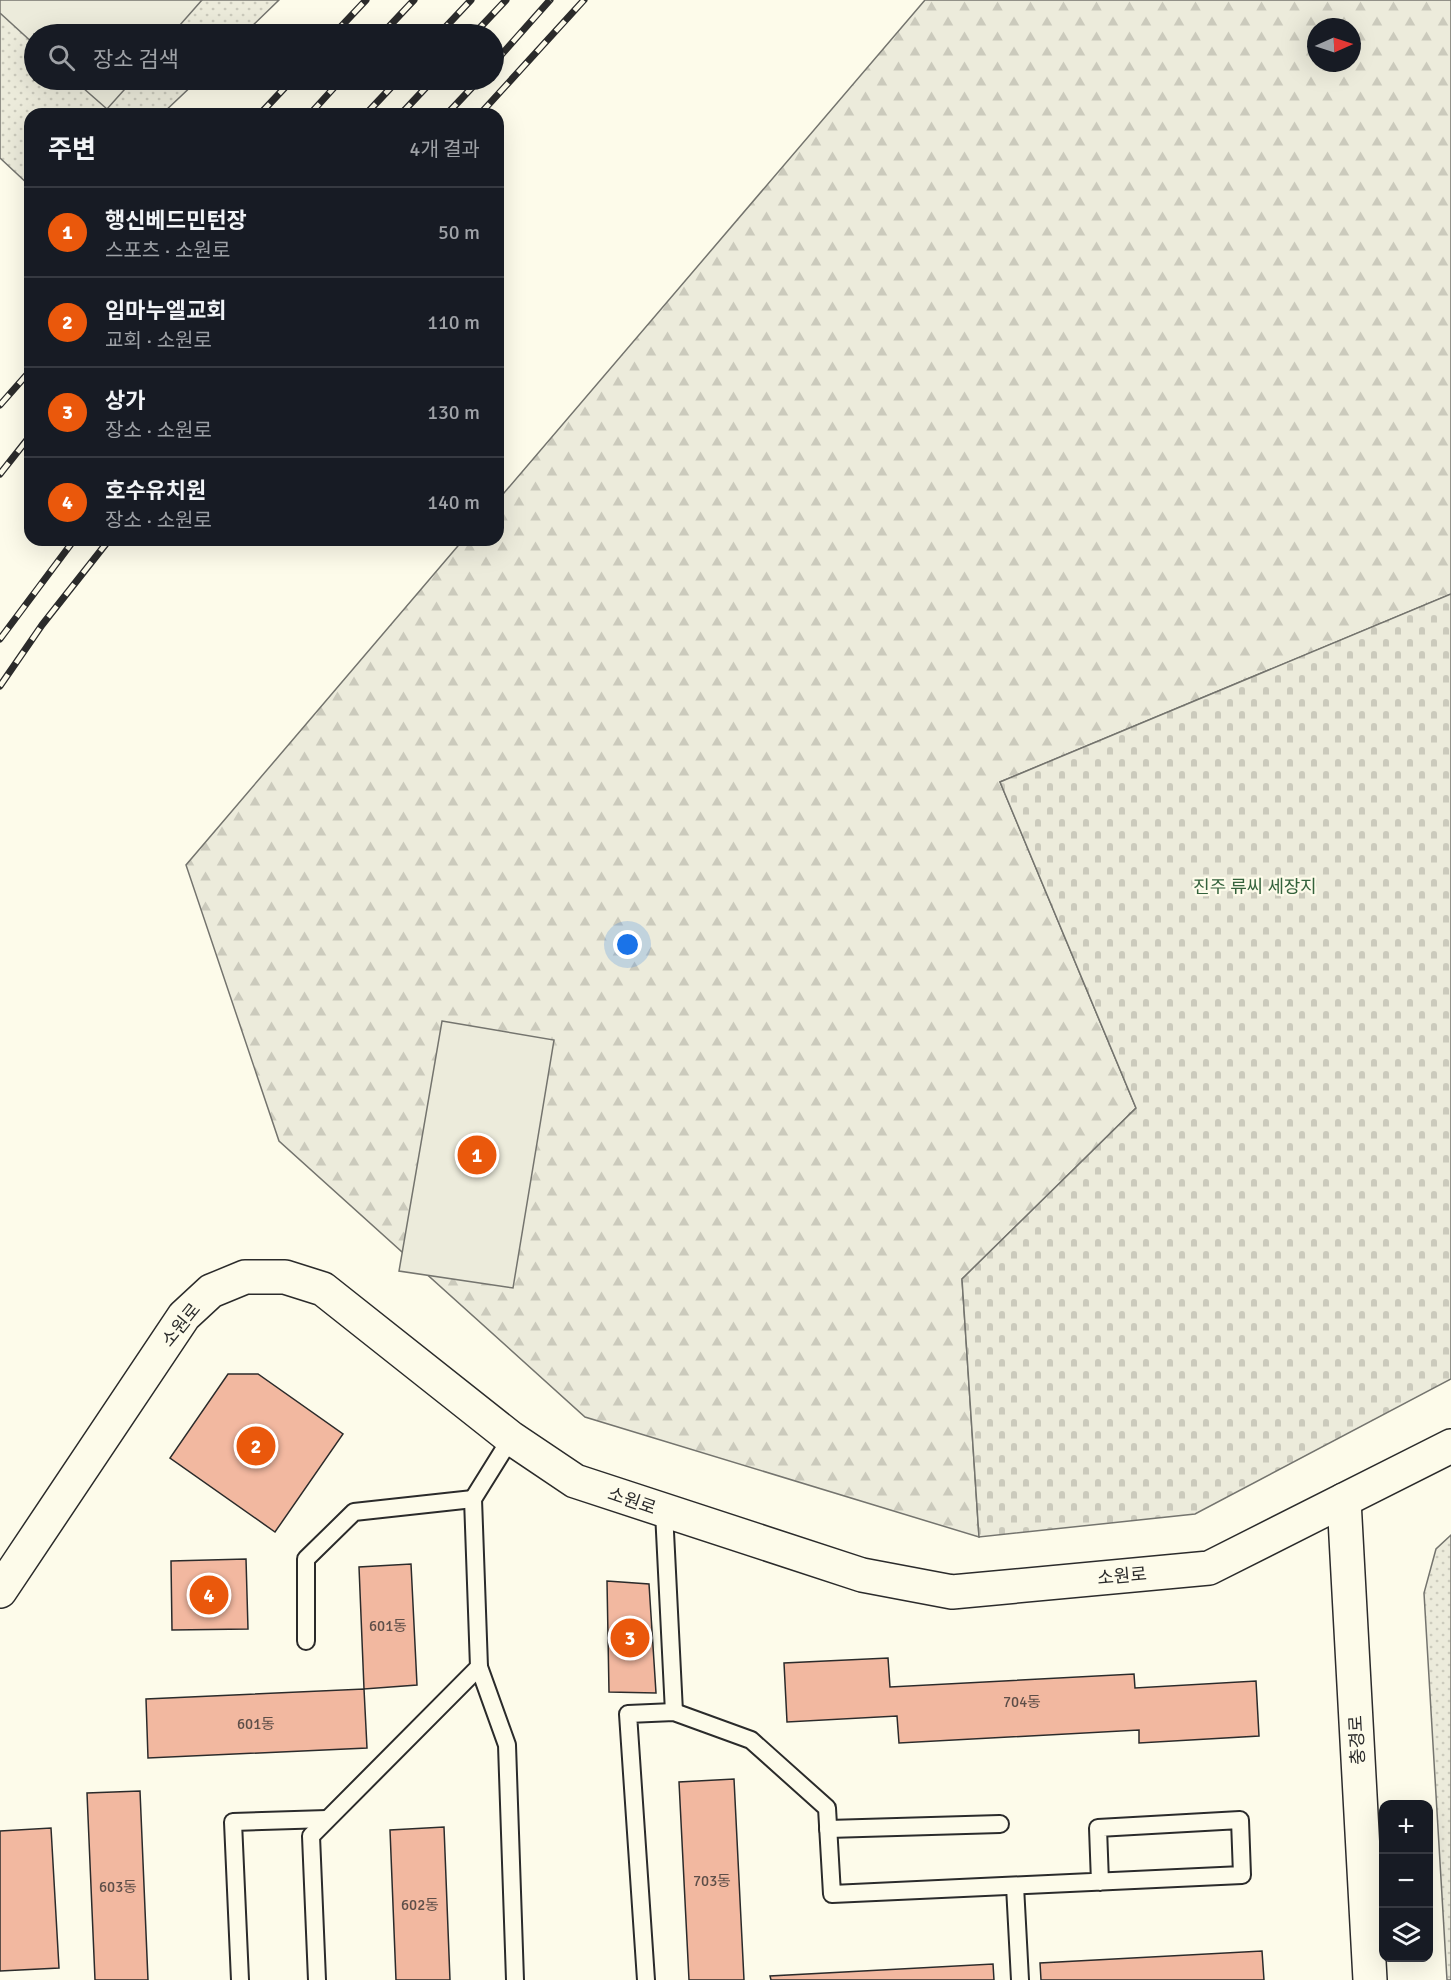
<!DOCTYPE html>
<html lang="ko">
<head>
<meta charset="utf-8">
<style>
  body { margin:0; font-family:Signika,"Noto Sans KR",sans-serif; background:#242831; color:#f1f3f6 }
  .controls { position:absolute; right:18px; bottom:18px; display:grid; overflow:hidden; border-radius:12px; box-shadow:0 6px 24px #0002 }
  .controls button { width:54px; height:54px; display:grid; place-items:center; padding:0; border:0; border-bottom:2px solid #363941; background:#171b24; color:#f1f3f6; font:30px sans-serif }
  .compass { position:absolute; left:1307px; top:18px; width:54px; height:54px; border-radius:50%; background:#171b24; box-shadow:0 6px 24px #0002; rotate:87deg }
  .you { position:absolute; left:628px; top:945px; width:21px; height:21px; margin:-15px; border:4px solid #fff; border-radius:50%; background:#1a73e8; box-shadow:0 0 0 9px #1a73e833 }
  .badge { display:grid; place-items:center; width:39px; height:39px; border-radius:50%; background:#ea580c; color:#fff; font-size:20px; font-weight:700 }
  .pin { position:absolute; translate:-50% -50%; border:3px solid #fff; box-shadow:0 2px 6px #0006 }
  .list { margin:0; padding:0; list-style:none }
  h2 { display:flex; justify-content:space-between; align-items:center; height:78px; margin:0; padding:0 24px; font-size:26px }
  h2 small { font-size:20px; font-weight:400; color:#9ea1a6 }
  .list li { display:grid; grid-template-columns:39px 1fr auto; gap:18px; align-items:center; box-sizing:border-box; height:90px; padding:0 24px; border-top:2px solid #363941 }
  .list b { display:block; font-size:22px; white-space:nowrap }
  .list p { margin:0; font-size:20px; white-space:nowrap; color:#9ea1a6 }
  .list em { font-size:20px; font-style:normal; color:#9ea1a6 }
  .icon { flex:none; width:33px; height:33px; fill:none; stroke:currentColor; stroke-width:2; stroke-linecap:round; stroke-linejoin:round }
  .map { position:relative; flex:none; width:1451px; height:1980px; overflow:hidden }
  .search { position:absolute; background:#171b24; box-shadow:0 6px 24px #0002; left:24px; top:24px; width:480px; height:66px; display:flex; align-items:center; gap:15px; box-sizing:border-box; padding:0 21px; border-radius:33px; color:#9ea1a6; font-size:22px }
  .panel { position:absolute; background:#171b24; box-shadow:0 6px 24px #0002; left:24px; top:108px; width:480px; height:438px; border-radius:18px }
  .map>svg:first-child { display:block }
  .forest { fill:url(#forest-firs); stroke:#74746e; stroke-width:1.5; fill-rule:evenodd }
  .cemetery { fill:url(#cemetery-stones); stroke:#74746e; stroke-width:1.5 }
  .park { fill:url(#park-dots); stroke:#74746e; stroke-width:1.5 }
  .garden { fill:#ecebdb; stroke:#74746e; stroke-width:1.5 }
  .building { fill:#f2b8a0; stroke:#2b2b2b; stroke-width:1.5 }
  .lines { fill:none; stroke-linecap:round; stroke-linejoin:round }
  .service-casing { stroke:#2b2b2b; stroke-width:20 }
  .secondary-casing { stroke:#2b2b2b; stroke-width:36 }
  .service { stroke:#fdfbea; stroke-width:16 }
  .secondary { stroke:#fdfbea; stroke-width:33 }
  .rail-casing { stroke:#2b2b2b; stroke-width:7 }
  .rail { stroke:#fdfbea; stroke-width:4.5; stroke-dasharray:14; stroke-linecap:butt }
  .labels { text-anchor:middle; stroke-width:4.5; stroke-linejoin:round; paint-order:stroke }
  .number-label { font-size:15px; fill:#5d4e48 }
  .park-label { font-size:18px; fill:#34623c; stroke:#fdfbea }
  .street-label { font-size:18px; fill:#2b2b2b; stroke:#fdfbea }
</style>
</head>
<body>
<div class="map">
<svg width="1451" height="1980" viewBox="0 0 1451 1980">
  <defs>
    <pattern id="forest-firs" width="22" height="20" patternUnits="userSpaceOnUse" patternTransform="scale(1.5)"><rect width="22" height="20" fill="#ecebdb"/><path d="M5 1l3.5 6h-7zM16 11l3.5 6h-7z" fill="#cbcabc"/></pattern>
    <pattern id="cemetery-stones" width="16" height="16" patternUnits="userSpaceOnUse" patternTransform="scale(1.5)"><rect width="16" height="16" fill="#ecebdb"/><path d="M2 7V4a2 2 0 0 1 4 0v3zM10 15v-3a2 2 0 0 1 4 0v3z" fill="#cbcabc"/></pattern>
    <pattern id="park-dots" width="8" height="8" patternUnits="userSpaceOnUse" patternTransform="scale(1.5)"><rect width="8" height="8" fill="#ecebdb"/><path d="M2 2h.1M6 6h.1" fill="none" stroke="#cbcabc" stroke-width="1.8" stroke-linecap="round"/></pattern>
  </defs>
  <rect width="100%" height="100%" fill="#fdfbea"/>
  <path class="forest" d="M 925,0 L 1451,0 L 1451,594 L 1000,782 L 1136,1108 L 962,1279 L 979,1537 L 585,1417 L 279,1141 L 186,865 L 463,540 L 498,540 L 498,500 ZM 1316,27 L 1352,27 L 1352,63 L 1316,63 Z"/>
  <path class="cemetery" d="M 1451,594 L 1451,1379 L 1195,1514 L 979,1537 L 962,1279 L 1136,1108 L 1000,782 Z"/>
  <g class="park">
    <path d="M 0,0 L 279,0 L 244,34 L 34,34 L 34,80 L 198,80 L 162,114 L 30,114 L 30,186 L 0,158 Z"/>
    <path d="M 1451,1535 L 1451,1980 L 1447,1980 L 1424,1593 L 1436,1549 Z"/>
  </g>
  <g class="garden">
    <path d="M 0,0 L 202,0 L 172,34 L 34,34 L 34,44 L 0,13 Z"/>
    <path d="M 74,80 L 133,80 L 107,109 Z"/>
    <path d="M 442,1021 L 554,1040 L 513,1288 L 399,1271 Z"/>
  </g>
  <g class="building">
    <path d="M 228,1374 L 258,1374 L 343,1434 L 275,1532 L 170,1458 Z"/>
    <path d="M 246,1559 L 248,1629 L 172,1630 L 171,1561 Z"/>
    <path d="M 411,1564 L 417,1685 L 364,1689 L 359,1567 Z"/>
    <path d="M 607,1581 L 649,1584 L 656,1693 L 609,1692 Z"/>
    <path d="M 888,1658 L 890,1687 L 1134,1674 L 1135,1688 L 1256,1681 L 1259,1736 L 1139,1743 L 1139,1730 L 899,1743 L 897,1716 L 787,1722 L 784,1663 Z"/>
    <path d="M 364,1689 L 367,1748 L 148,1758 L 146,1699 Z"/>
    <path d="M 734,1779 L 744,1980 L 689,1980 L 679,1782 Z"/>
    <path d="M 140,1791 L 148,1980 L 95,1980 L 87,1793 Z"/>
    <path d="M 444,1827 L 450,1980 L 396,1980 L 390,1830 Z"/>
    <path d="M 51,1828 L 59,1968 L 0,1971 L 0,1831 Z"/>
    <path d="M 1262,1951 L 1264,1980 L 1041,1980 L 1040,1963 Z"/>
    <path d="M 993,1964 L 994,1980 L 771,1980 L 770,1976 Z"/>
  </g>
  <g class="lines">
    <defs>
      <g id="service">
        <path d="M 664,1512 L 674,1712"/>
        <path d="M 306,1641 L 306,1559 L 354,1512 L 473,1499"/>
        <path d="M 479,1667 L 507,1745 L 515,1980"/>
        <path d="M 828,1829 L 1000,1824"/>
        <path d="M 1015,1886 L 1020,1980"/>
        <path d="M 240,1980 L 233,1822 L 327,1819"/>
        <path d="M 317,1980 L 311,1836 L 479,1667 L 473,1499 L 511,1438"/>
        <path d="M 646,1980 L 628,1714 L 674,1712 L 751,1740 L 827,1808 L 832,1894 L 1242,1875 L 1240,1820 L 1098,1828 L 1100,1882"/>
      </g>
      <g id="secondary">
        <path d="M 1344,1500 L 1370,1980"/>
        <path d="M 0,1591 L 184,1316 L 211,1291 L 245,1277 L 285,1277 L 323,1289 L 511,1438 L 575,1481 L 862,1575 L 952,1592 L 1209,1568 L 1451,1446"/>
      </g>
    </defs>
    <use href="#service" class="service-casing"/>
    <use href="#secondary" class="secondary-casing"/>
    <use href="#service" class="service"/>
    <use href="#secondary" class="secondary"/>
    <defs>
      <g id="rail">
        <path d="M 334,34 L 366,0"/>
        <path d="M 382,34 L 414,0"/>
        <path d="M 439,34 L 471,0"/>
        <path d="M 474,34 L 506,0"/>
        <path d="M 494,63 L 550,0"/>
        <path d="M 260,114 L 292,80"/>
        <path d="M 310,114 L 341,80"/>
        <path d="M 366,114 L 398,80"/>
        <path d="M 401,114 L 433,80"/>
        <path d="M 447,114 L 479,80"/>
        <path d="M 480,114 L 584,0"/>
        <path d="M 0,405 L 30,371"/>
        <path d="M 0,474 L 30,436"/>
        <path d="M 0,639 L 74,540"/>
        <path d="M 0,686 L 42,625 L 109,540"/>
      </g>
    </defs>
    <use href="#rail" class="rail-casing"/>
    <use href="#rail" class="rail"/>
  </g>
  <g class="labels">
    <g class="number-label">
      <text x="388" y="1631">601동</text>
      <text x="1022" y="1707">704동</text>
      <text x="256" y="1729">601동</text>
      <text x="712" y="1886">703동</text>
      <text x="118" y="1892">603동</text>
      <text x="420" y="1910">602동</text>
    </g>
    <g class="park-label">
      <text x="1255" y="893">진주 류씨 세장지</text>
    </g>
    <g class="street-label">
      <text transform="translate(181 1325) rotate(-51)" y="6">소원로</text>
      <text transform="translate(632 1501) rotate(19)" y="6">소원로</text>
      <text transform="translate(1122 1576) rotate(-5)" y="6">소원로</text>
      <text transform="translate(1357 1740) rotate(-93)" y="6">충경로</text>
    </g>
  </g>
</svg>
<div class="controls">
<button>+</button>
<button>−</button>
<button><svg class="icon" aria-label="layers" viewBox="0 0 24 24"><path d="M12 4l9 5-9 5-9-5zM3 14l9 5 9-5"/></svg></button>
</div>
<svg class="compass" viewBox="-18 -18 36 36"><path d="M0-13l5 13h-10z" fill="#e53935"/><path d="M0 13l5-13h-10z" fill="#9ea1a6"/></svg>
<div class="you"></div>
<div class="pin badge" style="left:477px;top:1155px">1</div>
<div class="pin badge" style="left:256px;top:1446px">2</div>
<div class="pin badge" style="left:630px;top:1638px">3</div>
<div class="pin badge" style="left:209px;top:1595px">4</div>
<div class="search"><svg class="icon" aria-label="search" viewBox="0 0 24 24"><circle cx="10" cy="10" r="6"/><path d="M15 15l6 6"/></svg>장소 검색</div>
<section class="panel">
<h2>주변<small>4개 결과</small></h2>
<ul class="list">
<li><span class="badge">1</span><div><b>행신베드민턴장</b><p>스포츠 · 소원로</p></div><em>50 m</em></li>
<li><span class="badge">2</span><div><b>임마누엘교회</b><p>교회 · 소원로</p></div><em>110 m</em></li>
<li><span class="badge">3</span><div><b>상가</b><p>장소 · 소원로</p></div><em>130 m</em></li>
<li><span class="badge">4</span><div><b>호수유치원</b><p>장소 · 소원로</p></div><em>140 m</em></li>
</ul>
</section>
</div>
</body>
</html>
